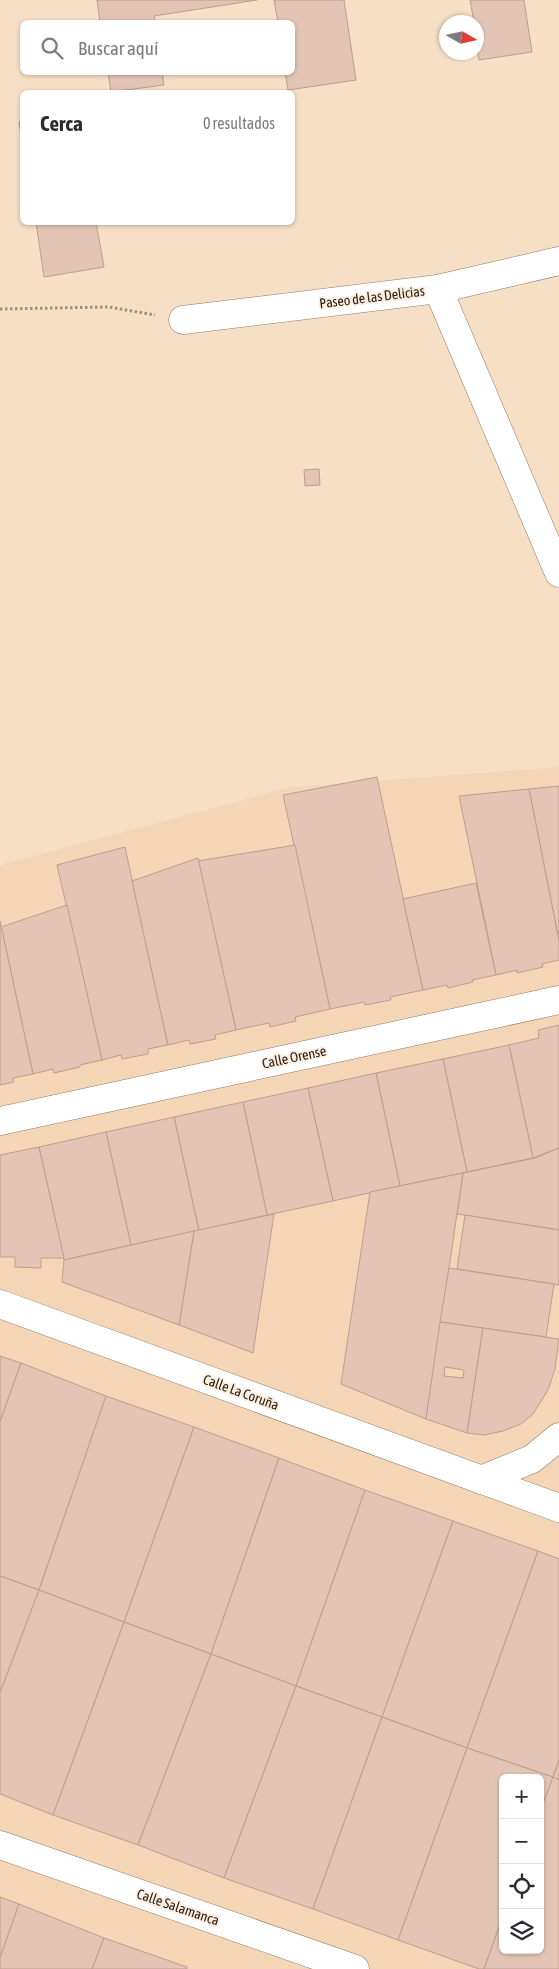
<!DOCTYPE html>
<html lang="es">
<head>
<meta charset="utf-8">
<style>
  body { margin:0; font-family:"Asap Condensed",sans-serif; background:#f2f2f3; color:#2b2b33 }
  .controls { position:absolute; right:15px; bottom:15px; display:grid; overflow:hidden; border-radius:8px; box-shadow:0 1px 4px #0004 }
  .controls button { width:45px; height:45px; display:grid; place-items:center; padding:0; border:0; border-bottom:1px solid #e1e1e2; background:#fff; color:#2b2b33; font:25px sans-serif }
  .compass { position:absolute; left:439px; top:15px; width:45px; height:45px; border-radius:50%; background:#fff; box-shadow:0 1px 4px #0004; rotate:99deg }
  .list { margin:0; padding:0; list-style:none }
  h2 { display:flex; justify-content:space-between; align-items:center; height:65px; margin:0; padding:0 20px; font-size:21px }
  h2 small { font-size:16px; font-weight:400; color:#7c7c81 }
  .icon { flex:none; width:28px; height:28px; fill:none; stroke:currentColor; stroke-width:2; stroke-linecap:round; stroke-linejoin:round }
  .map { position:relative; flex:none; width:559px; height:1969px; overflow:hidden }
  .search { position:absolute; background:#fff; box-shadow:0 1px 4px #0004; left:20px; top:20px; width:275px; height:55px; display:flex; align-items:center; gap:12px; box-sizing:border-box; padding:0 18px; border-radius:8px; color:#7c7c81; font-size:19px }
  .panel { position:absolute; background:#fff; box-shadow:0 1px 4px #0004; left:20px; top:90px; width:275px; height:135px; border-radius:8px }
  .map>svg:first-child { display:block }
  .built { fill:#f4d6b7; fill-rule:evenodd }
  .building { fill:#e4c4b4; stroke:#bd9e8f; fill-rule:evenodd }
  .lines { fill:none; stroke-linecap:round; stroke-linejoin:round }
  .minor-casing { stroke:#917b64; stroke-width:29 }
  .path { stroke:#a08e7c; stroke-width:3; stroke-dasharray:2.5 2.5; stroke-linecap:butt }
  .minor { stroke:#fff; stroke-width:28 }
  .labels { text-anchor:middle; stroke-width:4; stroke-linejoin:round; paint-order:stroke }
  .street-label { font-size:14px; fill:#292017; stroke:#fdeedf }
</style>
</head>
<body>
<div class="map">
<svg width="559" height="1969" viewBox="0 0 559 1969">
  <rect width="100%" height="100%" fill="#f7dfc6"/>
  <path class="built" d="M 559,767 L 559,1969 L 0,1969 L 0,865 L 291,787 ZM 503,1778 L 540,1778 L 540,1950 L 503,1950 Z"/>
  <g class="building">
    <path d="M 97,0 L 257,0 L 154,16 L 155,22 L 100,22 Z"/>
    <path d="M 274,0 L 344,0 L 356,80 L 288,90 L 285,72 L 292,72 L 292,22 L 278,22 Z"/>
    <path d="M 470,0 L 524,0 L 532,52 L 479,60 L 476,42 L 476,22 L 474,22 Z"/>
    <path d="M 108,72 L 162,72 L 164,85 L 111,92 Z"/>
    <path d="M 19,122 L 22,122 L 22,141 Z"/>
    <path d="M 36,222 L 96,222 L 104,267 L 44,277 Z"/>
    <path d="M 319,469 L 320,485 L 305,486 L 304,470 Z"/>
    <path d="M 377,777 L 423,990 L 390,997 L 391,1000 L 365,1005 L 364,1002 L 330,1009 L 283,795 Z"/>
    <path d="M 559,786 L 559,941 L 529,789 Z"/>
    <path d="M 529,789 L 559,941 L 559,960 L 542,964 L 543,967 L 517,973 L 517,970 L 496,975 L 459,796 Z"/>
    <path d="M 295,845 L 330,1009 L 295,1017 L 296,1021 L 270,1027 L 269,1023 L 236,1030 L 198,861 Z"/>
    <path d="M 125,847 L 168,1045 L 148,1049 L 148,1054 L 122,1059 L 121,1055 L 102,1060 L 57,865 Z"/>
    <path d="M 198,858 L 236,1030 L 215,1035 L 216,1039 L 190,1044 L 189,1040 L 168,1045 L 132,881 Z"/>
    <path d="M 476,883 L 496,975 L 472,980 L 473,982 L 448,988 L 447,985 L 423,990 L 403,899 Z"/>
    <path d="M 67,905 L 102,1060 L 80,1065 L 80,1067 L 54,1073 L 53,1069 L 33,1074 L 1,927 Z"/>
    <path d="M 0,921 L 33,1074 L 13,1078 L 14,1082 L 0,1085 Z"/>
    <path d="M 559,1025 L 559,1148 L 533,1158 L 509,1045 L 539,1038 L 538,1030 Z"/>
    <path d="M 509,1045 L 533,1158 L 467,1172 L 443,1059 Z"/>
    <path d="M 443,1059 L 467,1172 L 400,1186 L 376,1073 Z"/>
    <path d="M 376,1073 L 400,1186 L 333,1201 L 308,1088 Z"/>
    <path d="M 308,1088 L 333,1201 L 267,1215 L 243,1102 Z"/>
    <path d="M 243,1102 L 267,1215 L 199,1231 L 174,1117 Z"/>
    <path d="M 174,1117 L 199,1231 L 131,1245 L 106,1132 Z"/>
    <path d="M 106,1132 L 131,1245 L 64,1260 L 39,1147 Z"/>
    <path d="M 39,1147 L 64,1258 L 41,1258 L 41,1268 L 15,1267 L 15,1257 L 0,1257 L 0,1155 Z"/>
    <path d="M 559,1148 L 559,1230 L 457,1214 L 463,1173 L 535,1158 Z"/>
    <path d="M 463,1173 L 449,1268 L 426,1419 L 341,1384 L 370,1192 Z"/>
    <path d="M 274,1214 L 253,1353 L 179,1325 L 194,1231 Z"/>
    <path d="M 465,1215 L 559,1230 L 559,1285 L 457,1269 Z"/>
    <path d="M 194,1231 L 179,1325 L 62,1282 L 64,1260 Z"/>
    <path d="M 449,1268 L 554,1284 L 546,1337 L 440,1322 Z"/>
    <path d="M 440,1322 L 483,1328 L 467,1433 L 426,1419 ZM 445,1367 L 464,1370 L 463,1378 L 444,1376 Z"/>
    <path d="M 483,1328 L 559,1339 L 555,1369 L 548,1390 L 533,1414 L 521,1424 L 503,1431 L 484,1435 L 467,1433 Z"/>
    <path d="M 0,1356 L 21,1363 L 0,1422 Z"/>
    <path d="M 21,1363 L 106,1396 L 39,1590 L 0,1576 L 0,1422 Z"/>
    <path d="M 106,1396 L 194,1427 L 124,1622 L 39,1590 Z"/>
    <path d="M 194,1427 L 279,1458 L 211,1654 L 124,1622 Z"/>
    <path d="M 279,1458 L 365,1490 L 296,1686 L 211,1654 Z"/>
    <path d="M 365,1490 L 453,1521 L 382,1717 L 296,1686 Z"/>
    <path d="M 453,1521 L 538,1551 L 467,1748 L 382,1717 Z"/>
    <path d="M 538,1551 L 559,1559 L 559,1760 L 553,1777 L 467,1748 Z"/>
    <path d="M 0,1576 L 39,1590 L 0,1693 Z"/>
    <path d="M 39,1590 L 124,1622 L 53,1815 L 0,1794 L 0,1693 Z"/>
    <path d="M 124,1622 L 211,1654 L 138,1845 L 53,1815 Z"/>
    <path d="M 211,1654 L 296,1686 L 224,1878 L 138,1845 Z"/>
    <path d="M 296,1686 L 382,1717 L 313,1909 L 224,1878 Z"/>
    <path d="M 382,1717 L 467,1748 L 398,1940 L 313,1909 Z"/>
    <path d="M 467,1748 L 553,1777 L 540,1812 L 540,1778 L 503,1778 L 503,1916 L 484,1969 L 479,1969 L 398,1940 Z"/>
    <path d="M 559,1760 L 559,1780 L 553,1777 Z"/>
    <path d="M 553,1777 L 559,1780 L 559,1969 L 484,1969 L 503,1916 L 503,1950 L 540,1950 L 540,1812 Z"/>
    <path d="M 0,1897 L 19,1904 L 0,1958 Z"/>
    <path d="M 19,1904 L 104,1938 L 92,1969 L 0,1969 L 0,1958 Z"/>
    <path d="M 104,1938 L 187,1967 L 187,1969 L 92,1969 Z"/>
  </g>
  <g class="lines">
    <defs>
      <g id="minor">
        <path d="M 438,289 L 559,573"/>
        <path d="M 183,320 L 438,289 L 559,261"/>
        <path d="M 0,1121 L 559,1000"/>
        <path d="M 0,1304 L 559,1508"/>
        <path d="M 481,1480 L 532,1459 L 559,1437"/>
        <path d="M 0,1845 L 355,1969"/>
      </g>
    </defs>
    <use href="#minor" class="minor-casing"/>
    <path class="path" d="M 0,309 L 109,307 L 155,315"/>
    <use href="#minor" class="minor"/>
  </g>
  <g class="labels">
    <g class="street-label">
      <text transform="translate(372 297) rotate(-7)" y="5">Paseo de las Delicias</text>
      <text transform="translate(294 1057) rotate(-12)" y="5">Calle Orense</text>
      <text transform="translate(241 1392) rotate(20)" y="5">Calle La Coruña</text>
      <text transform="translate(178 1907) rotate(19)" y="5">Calle Salamanca</text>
    </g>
  </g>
</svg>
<div class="controls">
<button>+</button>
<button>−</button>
<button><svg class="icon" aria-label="locate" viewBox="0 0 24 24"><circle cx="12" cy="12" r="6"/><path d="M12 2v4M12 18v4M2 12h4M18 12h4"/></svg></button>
<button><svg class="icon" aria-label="layers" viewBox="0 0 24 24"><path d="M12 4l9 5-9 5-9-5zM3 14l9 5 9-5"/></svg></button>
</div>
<svg class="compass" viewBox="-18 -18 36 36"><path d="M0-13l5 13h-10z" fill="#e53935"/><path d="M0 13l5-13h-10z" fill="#7c7c81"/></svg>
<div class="search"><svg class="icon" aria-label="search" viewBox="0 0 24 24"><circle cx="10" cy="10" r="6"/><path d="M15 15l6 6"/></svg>Buscar aquí</div>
<section class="panel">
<h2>Cerca<small>0 resultados</small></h2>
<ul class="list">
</ul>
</section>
</div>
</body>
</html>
